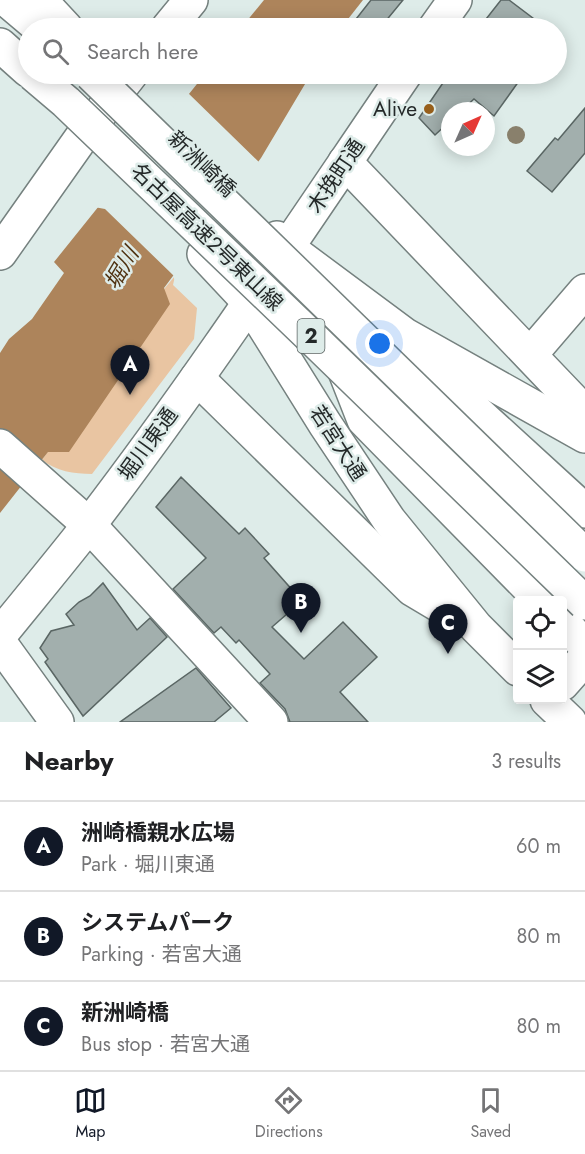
<!DOCTYPE html>
<html lang="en">
<head>
<meta charset="utf-8">
<style>
  body { margin:0; font-family:Jost,"Noto Sans JP",sans-serif; background:#f6f6f6; color:#202124 }
  .controls { position:absolute; right:18px; bottom:18px; display:grid; overflow:hidden; border-radius:6px; box-shadow:0 3px 15px #0003 }
  .controls button { width:54px; height:54px; display:grid; place-items:center; padding:0; border:0; border-bottom:2px solid #e0e0e0; background:#fff; color:#202124; font:30px sans-serif }
  .compass { position:absolute; left:441px; top:102px; width:54px; height:54px; border-radius:50%; background:#fff; box-shadow:0 3px 15px #0003; rotate:45deg }
  .you { position:absolute; left:380px; top:344px; width:21px; height:21px; margin:-15px; border:4px solid #fff; border-radius:50%; background:#1a73e8; box-shadow:0 0 0 9px #1a73e833 }
  .badge { display:grid; place-items:center; width:39px; height:39px; border-radius:50%; background:#111827; color:#fff; font-size:20px; font-weight:700 }
  .pin { position:absolute; translate:-50% -50px; filter:drop-shadow(0 2px 3px #0008) }
  .pin::after { content:''; position:absolute; top:32px; width:21px; height:18px; background:inherit; clip-path:polygon(0 0,100% 0,50% 100%) }
  .list { margin:0; padding:0; list-style:none }
  h2 { display:flex; justify-content:space-between; align-items:center; height:78px; margin:0; padding:0 24px; font-size:26px }
  h2 small { font-size:20px; font-weight:400; color:#757577 }
  .list li { display:grid; grid-template-columns:39px 1fr auto; gap:18px; align-items:center; box-sizing:border-box; height:90px; padding:0 24px; border-top:2px solid #e0e0e0 }
  .list b { display:block; font-size:22px; white-space:nowrap }
  .list p { margin:0; font-size:20px; white-space:nowrap; color:#757577 }
  .list em { font-size:20px; font-style:normal; color:#757577 }
  .icon { flex:none; width:33px; height:33px; fill:none; stroke:currentColor; stroke-width:2; stroke-linecap:round; stroke-linejoin:round }
  .map { position:relative; flex:none; width:585px; height:722px; overflow:hidden }
  .search { position:absolute; background:#fff; box-shadow:0 3px 15px #0003; left:18px; right:18px; top:18px; height:66px; display:flex; align-items:center; gap:15px; box-sizing:border-box; padding:0 21px; border-radius:33px; color:#757577; font-size:22px }
  .sheet { height:348px; background:#fff }
  nav { display:flex; justify-content:space-around; align-items:center; box-sizing:border-box; height:84px; border-top:2px solid #e0e0e0; background:#fff; font-size:16px; color:#757577 }
  nav a { display:grid; justify-items:center; gap:3px }
  nav .on { color:#111827 }
  .map>svg:first-child { display:block }
  .green { fill:#e9c5a2 }
  .water { fill:#ad845b }
  .pier { fill:#deece9 }
  .building { fill:#a2afad; stroke:#5a6664; stroke-width:1.5 }
  .lines { fill:none; stroke-linecap:round; stroke-linejoin:round }
  .minor-casing { stroke:#75817f; stroke-width:36 }
  .highway-casing { stroke:#75817f; stroke-width:36 }
  .minor { stroke:#fff; stroke-width:33 }
  .highway { stroke:#fff; stroke-width:33 }
  .highway-bridge-casing { stroke:#75817f; stroke-width:36; stroke-linecap:butt }
  .highway-bridge { stroke:#fff; stroke-width:33 }
  .tree { fill:#89806c }
  .poi-dot { fill:#975f1b; stroke:#deece9; stroke-width:2 }
  .labels { text-anchor:middle; stroke-width:5; stroke-linejoin:round; paint-order:stroke }
  .shield { fill:#deece9; stroke:#5c6463; stroke-width:1.5 }
  .shield-label { font-size:20px; font-weight:bold; fill:#242929 }
  .poi-label { font-size:21px; fill:#242929; stroke:#deece9; text-anchor:end }
  .street-label { font-size:21px; fill:#242929; stroke:#deece9 }
  .water-label { font-size:22px; font-style:italic; fill:#513413; stroke:#deece9 }
</style>
</head>
<body>
<div class="map">
<svg width="585" height="722" viewBox="0 0 585 722">
  <rect width="100%" height="100%" fill="#deece9"/>
  <path class="green" d="M 175,276 L 173,285 L 197,308 L 194,339 L 92,474 C 74,474 56,471 42,460 L 164,289 Z"/>
  <g class="water">
    <path d="M 264,0 L 363,0 L 341,28 L 241,28 Z"/>
    <path d="M 205,74 L 311,74 L 261,158 L 164,288 L 170,304 L 69,452 L 48,452 L 0,513 L 0,353 L 9,339 L 32,319 L 64,273 L 54,262 Z"/>
  </g>
  <path class="pier" d="M 186,91 L 261,164 L 174,280 L 174,276 L 105,209 L 94,207 Z"/>
  <g class="building">
    <path d="M 371,0 L 403,0 L 380,28 L 349,28 Z"/>
    <path d="M 501,0 L 509,0 L 546,28 L 479,28 Z"/>
    <path d="M 449,74 L 524,74 L 494,116 L 474,99 L 461,111 L 450,111 L 450,121 L 435,135 L 419,118 Z"/>
    <path d="M 585,108 L 585,153 L 552,192 L 527,171 L 555,138 L 558,140 Z"/>
    <path d="M 181,477 L 239,534 L 245,528 L 269,554 L 264,558 L 302,601 L 272,627 L 304,659 L 343,622 L 377,657 L 340,692 L 368,722 L 290,722 L 285,709 L 260,683 L 270,674 L 239,640 L 236,643 L 221,627 L 214,633 L 173,589 L 206,558 L 156,507 Z"/>
    <path d="M 103,583 L 137,630 L 150,618 L 167,637 L 83,716 L 45,662 L 48,659 L 40,648 L 51,631 L 74,625 L 66,614 L 79,602 L 90,596 Z"/>
    <path d="M 196,668 L 231,708 L 214,722 L 120,722 Z"/>
  </g>
  <g class="lines">
    <defs>
      <g id="minor">
        <path d="M 40,0 L 66,28"/>
        <path d="M 168,28 L 191,0"/>
        <path d="M 435,28 L 455,0"/>
        <path d="M 345,162 L 585,413"/>
        <path d="M 277,238 L 288,248 L 405,335 L 585,436"/>
        <path d="M 0,253 L 84,134 L 131,74"/>
        <path d="M 204,254 L 249,302 L 325,424 L 389,520 L 476,627 L 518,669"/>
        <path d="M 530,355 L 585,291"/>
        <path d="M 197,378 L 412,589 L 459,617"/>
        <path d="M 0,446 L 89,525 L 271,722"/>
        <path d="M 0,635 C 30,598 60,562 89,525 C 201,379 302,225 405,74"/>
        <path d="M 0,643 L 57,722"/>
        <path d="M 562,684 L 585,658"/>
        <path d="M 547,700 L 570,722"/>
      </g>
      <g id="highway">
        <path d="M 7,0 L 40,28"/>
        <path d="M 0,45 L 28,70"/>
        <path d="M 371,345 L 435,374 L 585,511"/>
        <path d="M 344,369 L 364,420 L 541,600"/>
        <path d="M 562,622 L 585,645"/>
      </g>
    </defs>
    <use href="#minor" class="minor-casing"/>
    <use href="#highway" class="highway-casing"/>
    <use href="#minor" class="minor"/>
    <use href="#highway" class="highway"/>
    <defs>
      <g id="highway-bridge">
        <path d="M 33,74 L 66,102 L 306,332 L 585,603"/>
        <path d="M 91,74 L 585,555"/>
      </g>
    </defs>
    <use href="#highway-bridge" class="highway-bridge-casing"/>
    <use href="#highway-bridge" class="highway-bridge"/>
  </g>
  <circle class="tree" cx="516" cy="135" r="9"/>
  <circle class="poi-dot" cx="429" cy="109" r="6"/>
  <g class="labels">
    <rect class="shield" x="297.5" y="319" width="27" height="34" rx="4.5"/>
    <g class="shield-label">
      <text x="311" y="343">2</text>
    </g>
    <g class="poi-label">
      <text x="417" y="116">Alive</text>
    </g>
    <g class="street-label">
      <text transform="translate(202 164) rotate(44)" y="7">新洲崎橋</text>
      <text transform="translate(336 176) rotate(-56)" y="7">木挽町通</text>
      <text transform="translate(207 237) rotate(44)" y="7">名古屋高速2号東山線</text>
      <text transform="translate(338 443) rotate(57)" y="7">若宮大通</text>
      <text transform="translate(148 444) rotate(-54)" y="7">堀川東通</text>
    </g>
    <g class="water-label">
      <text transform="translate(121 268) rotate(-59)" y="8">堀川</text>
    </g>
  </g>
</svg>
<div class="controls">
<button><svg class="icon" aria-label="locate" viewBox="0 0 24 24"><circle cx="12" cy="12" r="6"/><path d="M12 2v4M12 18v4M2 12h4M18 12h4"/></svg></button>
<button><svg class="icon" aria-label="layers" viewBox="0 0 24 24"><path d="M12 4l9 5-9 5-9-5zM3 14l9 5 9-5"/></svg></button>
</div>
<svg class="compass" viewBox="-18 -18 36 36"><path d="M0-13l5 13h-10z" fill="#e53935"/><path d="M0 13l5-13h-10z" fill="#757577"/></svg>
<div class="you"></div>
<div class="pin badge" style="left:130px;top:395px">A</div>
<div class="pin badge" style="left:301px;top:633px">B</div>
<div class="pin badge" style="left:448px;top:654px">C</div>
<div class="search"><svg class="icon" aria-label="search" viewBox="0 0 24 24"><circle cx="10" cy="10" r="6"/><path d="M15 15l6 6"/></svg>Search here</div>
</div>
<section class="sheet">
<h2>Nearby<small>3 results</small></h2>
<ul class="list">
<li><span class="badge">A</span><div><b>洲崎橋親水広場</b><p>Park · 堀川東通</p></div><em>60 m</em></li>
<li><span class="badge">B</span><div><b>システムパーク</b><p>Parking · 若宮大通</p></div><em>80 m</em></li>
<li><span class="badge">C</span><div><b>新洲崎橋</b><p>Bus stop · 若宮大通</p></div><em>80 m</em></li>
</ul>
</section>
<nav>
<a class="on"><svg class="icon" aria-label="map" viewBox="0 0 24 24"><path d="M3 6l6-2 6 2 6-2v14l-6 2-6-2-6 2zM9 4v14M15 6v14"/></svg>Map</a>
<a><svg class="icon" aria-label="directions" viewBox="0 0 24 24"><path d="M12 3l9 9-9 9-9-9zM9 14v-3h6M13 9l2 2-2 2"/></svg>Directions</a>
<a><svg class="icon" aria-label="saved" viewBox="0 0 24 24"><path d="M7 4h10v16l-5-4-5 4z"/></svg>Saved</a>
</nav>
</body>
</html>
